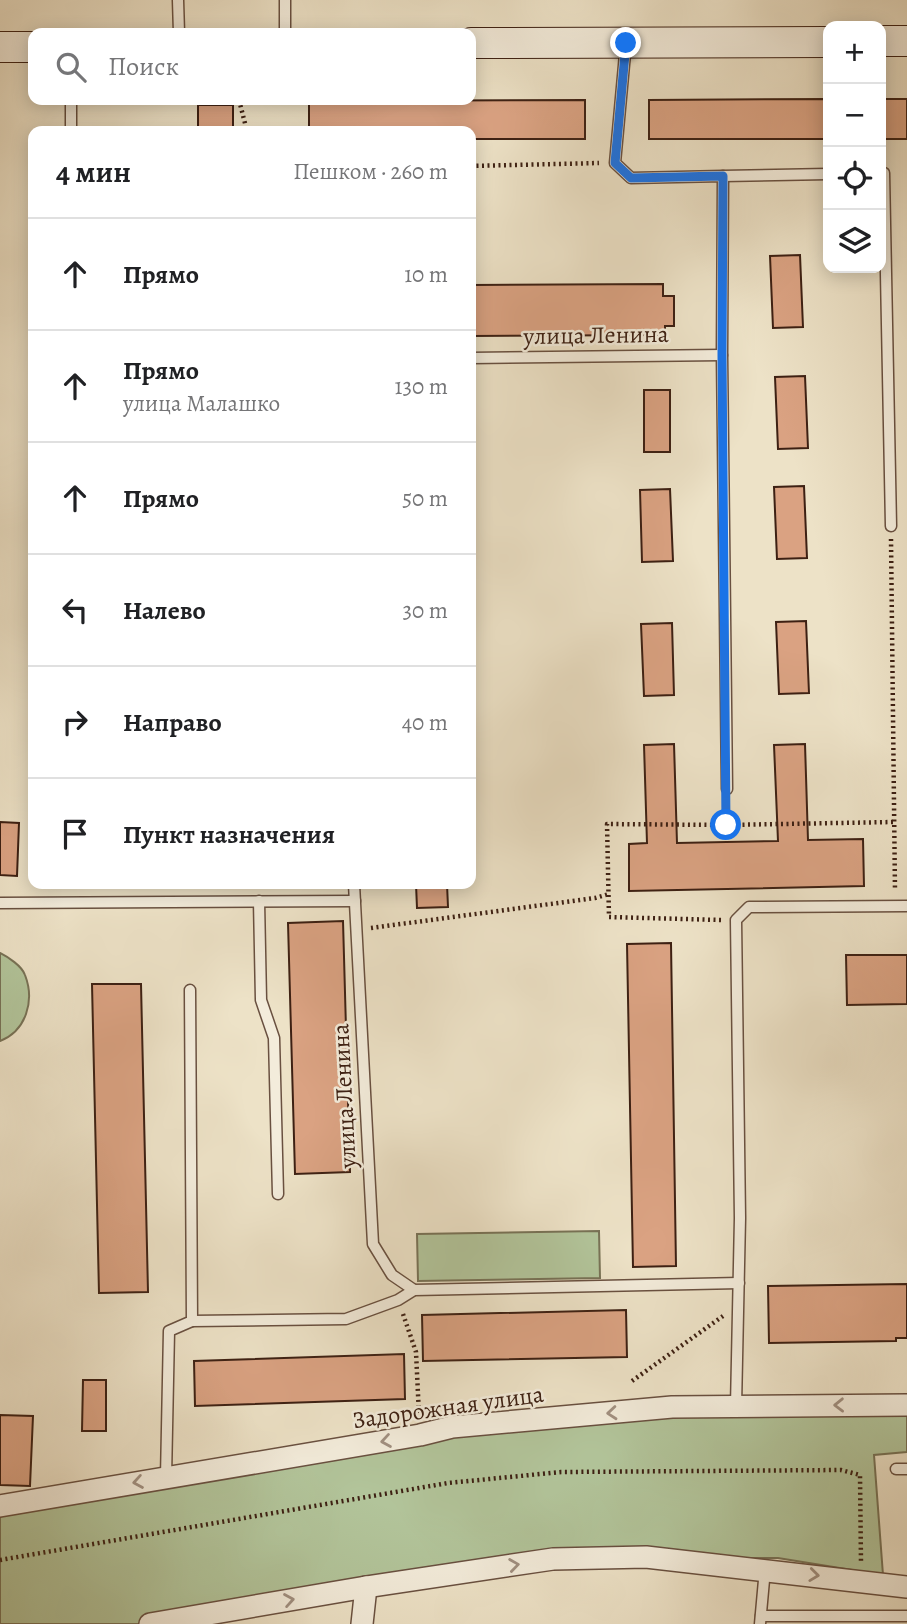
<!DOCTYPE html>
<html lang="ru">
<head>
<meta charset="utf-8">
<style>
  body { margin:0; font-family:Alegreya,serif; background:#f2f2f2; color:#202124 }
  .controls { position:absolute; right:21px; top:21px; display:grid; overflow:hidden; border-radius:14px; box-shadow:0 4px 18px #0003 }
  .controls button { width:63px; height:63px; display:grid; place-items:center; padding:0; border:0; border-bottom:2px solid #e0e0e0; background:#fff; color:#202124; font:35px sans-serif }
  .stop { position:absolute; width:21px; height:21px; margin:-16px; border:5px solid #1a73e8; border-radius:50%; background:#fff }
  .stop.end { background:#1a73e8; border-color:#fff; box-shadow:0 2px 7px #0008 }
  .list { margin:0; padding:0; list-style:none }
  h2 { display:flex; justify-content:space-between; align-items:center; height:91px; margin:0; padding:0 28px; font-size:30px }
  h2 small { font-size:23px; font-weight:400; color:#757577 }
  .list li { display:grid; grid-template-columns:46px 1fr auto; gap:21px; align-items:center; box-sizing:border-box; height:112px; padding:0 28px; border-top:2px solid #e0e0e0 }
  .list b { display:block; font-size:26px; white-space:nowrap }
  .list p { margin:0; font-size:23px; white-space:nowrap; color:#757577 }
  .list em { font-size:23px; font-style:normal; color:#757577 }
  .icon { flex:none; width:38px; height:38px; fill:none; stroke:currentColor; stroke-width:2; stroke-linecap:round; stroke-linejoin:round }
  .map { position:relative; flex:none; width:907px; height:1624px; overflow:hidden }
  .search { position:absolute; background:#fff; box-shadow:0 4px 18px #0003; left:28px; top:28px; width:448px; height:77px; display:flex; align-items:center; gap:18px; box-sizing:border-box; padding:0 24px; border-radius:14px; color:#757577; font-size:26px }
  .panel { position:absolute; background:#fff; box-shadow:0 4px 18px #0003; left:28px; top:126px; width:448px; height:763px; border-radius:14px }
  .map>svg:first-child { display:block }
  .green { fill:#b2c49a; stroke:#787256; stroke-width:2 }
  .building { fill:#daa282; stroke:#3d2013; stroke-width:2 }
  .lines { fill:none; stroke-linecap:round; stroke-linejoin:round }
  .lane-casing { stroke:#695040; stroke-width:13 }
  .street-casing { stroke:#695040; stroke-width:24 }
  .secondary-casing { stroke:#3d2013; stroke-width:32 }
  .path { stroke:#3d2013; stroke-width:4.5; stroke-dasharray:2 3.5; stroke-linecap:butt }
  .lane { stroke:#f3ecdb; stroke-width:10 }
  .street { stroke:#f3ecdb; stroke-width:21 }
  .secondary { stroke:#f3ecdb; stroke-width:30 }
  .oneway { stroke:#a19081 }
  .route { stroke:#1a73e8; stroke-width:9 }
  .labels { text-anchor:middle; stroke-width:5; stroke-linejoin:round; paint-order:stroke }
  .street-label { font-size:24px; fill:#3d2013; stroke:#f3ecdb }
</style>
</head>
<body>
<div class="map">
<svg width="907" height="1624" viewBox="0 0 907 1624">
  <rect width="100%" height="100%" fill="#ede2c7"/>
  <filter id="stains"><feTurbulence type="fractalNoise" baseFrequency=".00286" numOctaves="4"/><feColorMatrix values="0 0 0 0 .2 0 0 0 0 .09 0 0 0 0 .02 0 0 0 .5 -.17"/></filter>
  <radialGradient id="worn" r=".72"><stop offset=".6" stop-color="#630" stop-opacity="0"/><stop offset="1" stop-color="#630" stop-opacity=".3"/></radialGradient>
  <g class="green">
    <path d="M 0,953 C 8,957 22,966 25,975 C 35,1001 26,1031 0,1041 Z"/>
    <path d="M 599,1231 L 600,1278 L 418,1281 L 417,1234 Z"/>
    <path d="M 907,1405 L 907,1452 L 874,1455 L 883,1575 L 778,1558 L 553,1559 L 151,1624 L 0,1624 L 0,1505 L 452,1427 Z"/>
  </g>
  <g class="building">
    <path d="M 828,99 L 828,139 L 649,139 L 649,100 Z"/>
    <rect x="881" y="99" width="26" height="40"/>
    <path d="M 585,100 L 585,139 L 471,139 L 471,131 L 309,131 L 309,101 Z"/>
    <rect x="198" y="105" width="35" height="26"/>
    <path d="M 800,255 L 803,327 L 773,328 L 770,256 Z"/>
    <path d="M 663,284 L 663,296 L 674,296 L 674,326 L 665,326 L 665,335 L 471,336 L 471,285 Z"/>
    <path d="M 805,376 L 808,448 L 778,449 L 775,377 Z"/>
    <rect x="644" y="390" width="26" height="62"/>
    <path d="M 804,486 L 807,558 L 777,559 L 774,487 Z"/>
    <path d="M 670,489 L 673,561 L 642,562 L 640,490 Z"/>
    <path d="M 806,621 L 809,693 L 779,694 L 776,622 Z"/>
    <path d="M 672,623 L 674,695 L 644,696 L 641,624 Z"/>
    <path d="M 674,744 L 677,843 L 778,841 L 774,745 L 805,744 L 808,840 L 863,839 L 864,886 L 629,891 L 629,844 L 647,843 L 644,745 Z"/>
    <path d="M 0,822 L 19,823 L 17,876 L 0,875 Z"/>
    <path d="M 416,884 L 447,884 L 448,907 L 417,908 Z"/>
    <path d="M 343,921 L 350,1172 L 295,1174 L 288,923 Z"/>
    <path d="M 671,943 L 676,1266 L 633,1267 L 627,944 Z"/>
    <path d="M 846,955 L 907,955 L 907,1004 L 847,1005 Z"/>
    <path d="M 92,984 L 141,984 L 148,1292 L 99,1293 Z"/>
    <path d="M 907,1284 L 907,1338 L 896,1338 L 896,1341 L 769,1343 L 768,1286 Z"/>
    <path d="M 626,1310 L 627,1357 L 423,1361 L 422,1315 Z"/>
    <path d="M 404,1354 L 405,1399 L 195,1406 L 194,1361 Z"/>
    <path d="M 83,1380 L 106,1380 L 106,1431 L 82,1431 Z"/>
    <path d="M 0,1415 L 33,1416 L 30,1486 L 0,1485 Z"/>
  </g>
  <g class="lines">
    <defs>
      <g id="lane">
        <path d="M 178,0 L 179,33"/>
        <path d="M 285,0 L 285,33"/>
        <path d="M 626,43 L 615,163 L 631,178 L 723,176 L 722,355 L 727,789"/>
        <path d="M 71,100 L 71,131"/>
        <path d="M 881,173 L 884,173 L 891,526"/>
        <path d="M 723,176 L 828,174"/>
        <path d="M 471,358 L 722,355"/>
        <path d="M 354,884 L 373,1244 L 392,1275 L 414,1290"/>
        <path d="M 259,901 L 261,1000 L 274,1038 L 278,1194"/>
        <path d="M 0,903 L 355,901"/>
        <path d="M 192,1321 L 346,1319 L 398,1300 L 414,1290 L 739,1283"/>
        <path d="M 736,1406 L 740,1218 L 736,920 L 749,907 L 907,906"/>
        <path d="M 896,1469 L 907,1469"/>
        <path d="M 166,1477 L 169,1331 L 192,1321 L 190,990"/>
        <path d="M 761,1616 L 907,1616"/>
        <path d="M 760,1624 L 765,1569"/>
      </g>
      <g id="street">
        <path d="M 0,1506 L 420,1435 L 452,1427 L 672,1407 L 907,1405"/>
        <path d="M 150,1624 L 366,1587 L 553,1559 L 646,1557 L 907,1587"/>
        <path d="M 362,1624 L 366,1587"/>
      </g>
      <g id="secondary">
        <path d="M 881,41 L 907,41"/>
        <path d="M 471,43 L 828,42"/>
        <path d="M 0,47 L 33,47"/>
      </g>
    </defs>
    <use href="#lane" class="lane-casing"/>
    <use href="#street" class="street-casing"/>
    <use href="#secondary" class="secondary-casing"/>
    <g class="path">
      <path d="M 239,100 L 247,131"/>
      <path d="M 471,166 L 599,163"/>
      <path d="M 891,539 L 895,891"/>
      <path d="M 726,825 L 893,822"/>
      <path d="M 721,920 L 609,917 L 607,824 L 726,825 L 727,803"/>
      <path d="M 371,928 L 595,898 L 609,894"/>
      <path d="M 403,1314 L 416,1352 L 419,1415"/>
      <path d="M 632,1381 L 723,1316"/>
      <path d="M 0,1560 L 448,1483 L 561,1472 L 841,1470 L 860,1475 L 861,1563"/>
    </g>
    <use href="#lane" class="lane"/>
    <use href="#street" class="street"/>
    <use href="#secondary" class="secondary"/>
  </g>
  <defs><path id="oneway-chevron" d="M-2-3.5L2.5 0L-2 3.5" fill="none" stroke-width="1.6" stroke-linecap="round" stroke-linejoin="round" transform="scale(1.75)"/></defs>
  <g class="oneway">
    <use href="#oneway-chevron" transform="translate(839 1405) rotate(179)"/>
    <use href="#oneway-chevron" transform="translate(612 1413) rotate(175)"/>
    <use href="#oneway-chevron" transform="translate(386 1441) rotate(171)"/>
    <use href="#oneway-chevron" transform="translate(138 1482) rotate(170)"/>
    <use href="#oneway-chevron" transform="translate(514 1565) rotate(-8)"/>
    <use href="#oneway-chevron" transform="translate(814 1575) rotate(7)"/>
    <use href="#oneway-chevron" transform="translate(289 1600) rotate(-10)"/>
  </g>
  <g class="lines">
    <path class="route" d="M 626,43 L 615,163 L 631,178 L 723,176 L 722,355 L 726,825"/>
  </g>
  <g class="labels">
    <g class="street-label">
      <text transform="translate(596 335) rotate(-1)" y="8">улица Ленина</text>
      <text transform="translate(344 1096) rotate(-93)" y="8">улица Ленина</text>
      <text transform="translate(448 1407) rotate(-8)" y="8">Задорожная улица</text>
    </g>
  </g>
  <rect width="100%" height="100%" filter="url(#stains)"/>
  <rect width="100%" height="100%" fill="url(#worn)"/>
</svg>
<div class="controls">
<button>+</button>
<button>−</button>
<button><svg class="icon" aria-label="locate" viewBox="0 0 24 24"><circle cx="12" cy="12" r="6"/><path d="M12 2v4M12 18v4M2 12h4M18 12h4"/></svg></button>
<button><svg class="icon" aria-label="layers" viewBox="0 0 24 24"><path d="M12 4l9 5-9 5-9-5zM3 14l9 5 9-5"/></svg></button>
</div>
<div class="stop" style="left:726px;top:825px"></div>
<div class="stop end" style="left:626px;top:43px"></div>
<div class="search"><svg class="icon" aria-label="search" viewBox="0 0 24 24"><circle cx="10" cy="10" r="6"/><path d="M15 15l6 6"/></svg>Поиск</div>
<section class="panel">
<h2>4 мин<small>Пешком · 260 m</small></h2>
<ul class="list">
<li><svg class="icon" aria-label="ahead" viewBox="0 0 24 24"><path d="M12 20V5M6 11l6-6 6 6"/></svg><div><b>Прямо</b></div><em>10 m</em></li>
<li><svg class="icon" aria-label="ahead" viewBox="0 0 24 24"><path d="M12 20V5M6 11l6-6 6 6"/></svg><div><b>Прямо</b><p>улица Малашко</p></div><em>130 m</em></li>
<li><svg class="icon" aria-label="ahead" viewBox="0 0 24 24"><path d="M12 20V5M6 11l6-6 6 6"/></svg><div><b>Прямо</b></div><em>50 m</em></li>
<li><svg class="icon" aria-label="left" viewBox="0 0 24 24"><path d="M17 20v-9H6M10 6l-5 5 5 5"/></svg><div><b>Налево</b></div><em>30 m</em></li>
<li><svg class="icon" aria-label="right" viewBox="0 0 24 24"><path d="M7 20v-9h11M14 6l5 5-5 5"/></svg><div><b>Направо</b></div><em>40 m</em></li>
<li><svg class="icon" aria-label="arrive" viewBox="0 0 24 24"><path d="M6 21V4h12l-3 4 3 4H6"/></svg><div><b>Пункт назначения</b></div></li>
</ul>
</section>
</div>
</body>
</html>
